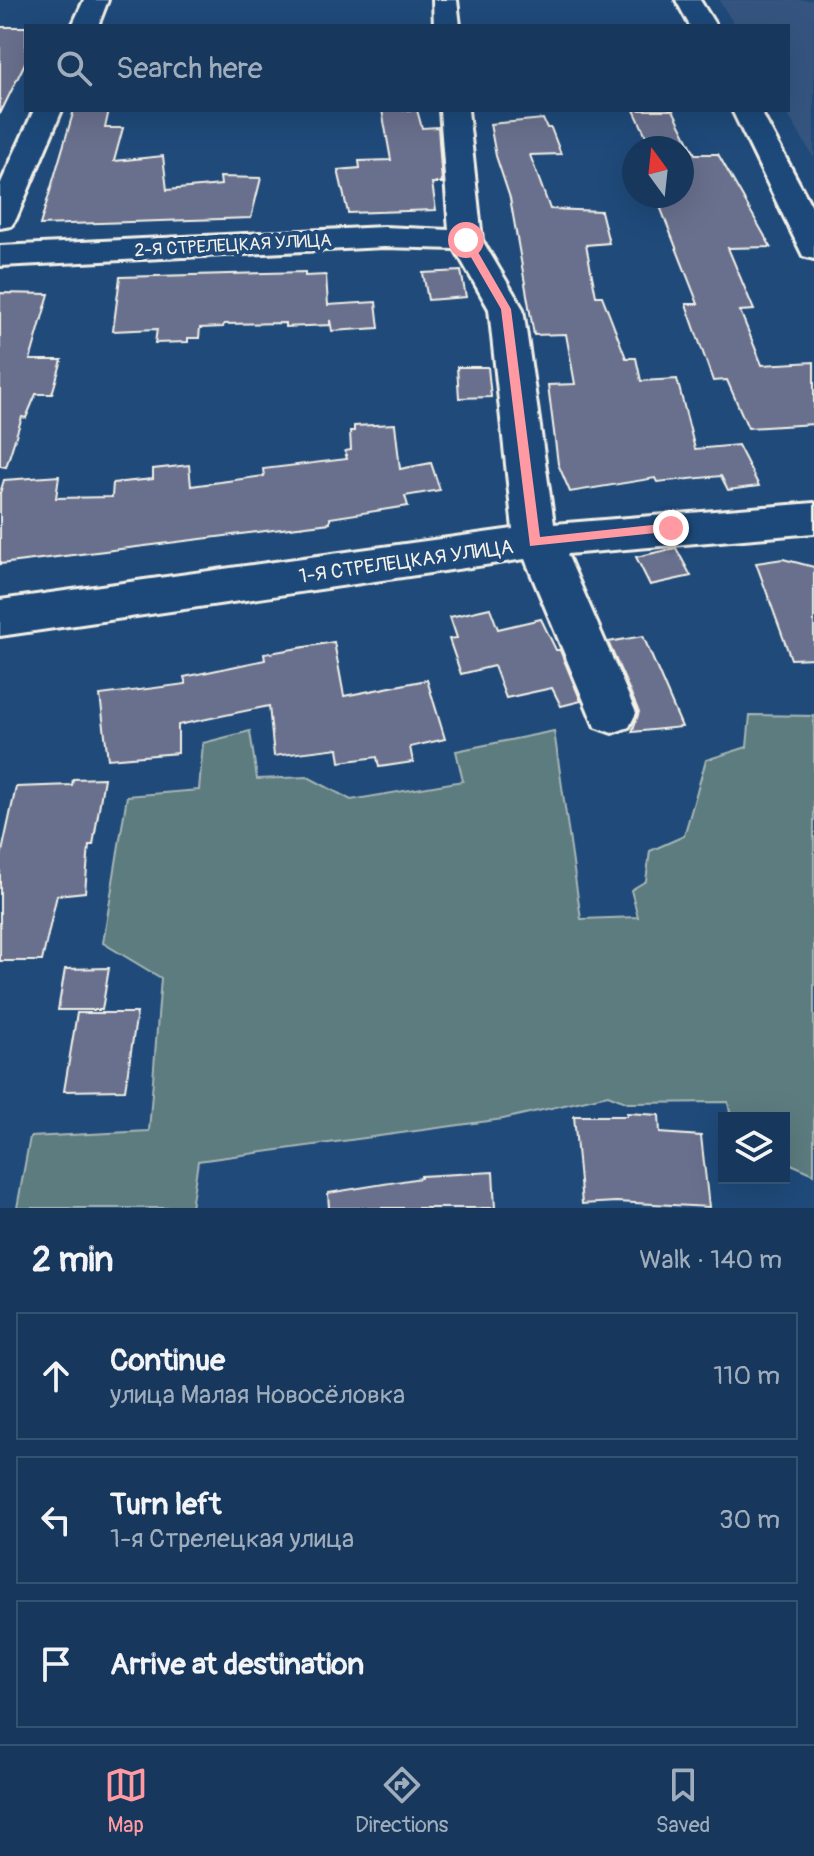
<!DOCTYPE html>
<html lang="en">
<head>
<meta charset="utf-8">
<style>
  body { margin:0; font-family:Pangolin,sans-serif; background:#244365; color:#f1f3f6 }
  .controls { position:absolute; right:24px; bottom:24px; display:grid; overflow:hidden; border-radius:0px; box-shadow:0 8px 32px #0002 }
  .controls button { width:72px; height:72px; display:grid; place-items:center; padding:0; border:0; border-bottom:2px solid #365272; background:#17385c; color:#f1f3f6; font:40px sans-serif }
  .compass { position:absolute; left:622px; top:136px; width:72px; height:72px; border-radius:50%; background:#17385c; box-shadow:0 8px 32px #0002; rotate:345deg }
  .stop { position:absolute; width:24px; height:24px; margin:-18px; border:6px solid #ff9aa2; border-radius:50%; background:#fff }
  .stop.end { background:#ff9aa2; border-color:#fff; box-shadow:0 2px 8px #0008 }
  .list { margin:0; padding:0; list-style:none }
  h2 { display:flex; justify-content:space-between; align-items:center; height:104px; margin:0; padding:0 32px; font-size:34px }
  h2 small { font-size:26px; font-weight:400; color:#9eacbb }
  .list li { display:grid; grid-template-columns:52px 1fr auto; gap:24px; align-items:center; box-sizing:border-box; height:128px; margin:0 16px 16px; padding:0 16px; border:2px solid #365272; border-radius:0px }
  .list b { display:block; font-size:30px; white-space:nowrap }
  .list p { margin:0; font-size:26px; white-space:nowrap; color:#9eacbb }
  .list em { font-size:26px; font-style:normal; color:#9eacbb }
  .icon { flex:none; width:44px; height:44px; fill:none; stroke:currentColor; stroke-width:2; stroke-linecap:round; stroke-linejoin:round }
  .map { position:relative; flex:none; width:814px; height:1208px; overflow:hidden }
  .search { position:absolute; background:#17385c; box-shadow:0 8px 32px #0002; left:24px; right:24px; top:24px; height:88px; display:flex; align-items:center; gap:20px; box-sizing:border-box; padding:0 28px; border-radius:0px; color:#9eacbb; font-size:30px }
  .sheet { height:536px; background:#17385c }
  nav { display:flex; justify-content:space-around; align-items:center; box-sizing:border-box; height:112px; border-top:2px solid #365272; background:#17385c; font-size:22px; color:#9eacbb }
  nav a { display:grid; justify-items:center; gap:4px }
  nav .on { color:#ff9aa2 }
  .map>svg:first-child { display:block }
  .built { fill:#355580 }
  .green { fill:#5b7b80; stroke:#a8b6b4; stroke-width:2 }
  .building { fill:#69708d; stroke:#f4f1e8; stroke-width:2 }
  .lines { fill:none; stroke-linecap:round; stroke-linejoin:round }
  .minor-casing { stroke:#f4f1e8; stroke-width:6 }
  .major-casing { stroke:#f4f1e8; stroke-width:6 }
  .minor { fill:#1f4a7a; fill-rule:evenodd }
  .major { fill:#1f4a7a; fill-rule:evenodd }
  .route { fill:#ff9aa2 }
  .labels { text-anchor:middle; stroke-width:8; stroke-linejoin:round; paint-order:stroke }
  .far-street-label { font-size:18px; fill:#f4f1e8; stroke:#1f4a7a }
  .street-label { font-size:20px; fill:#f4f1e8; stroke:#1f4a7a }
</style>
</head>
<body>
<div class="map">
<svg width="814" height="1208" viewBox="0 0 814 1208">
  <rect width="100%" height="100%" fill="#1f4a7a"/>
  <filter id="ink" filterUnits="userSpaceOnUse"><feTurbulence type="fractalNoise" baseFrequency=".0125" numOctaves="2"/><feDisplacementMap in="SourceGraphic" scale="16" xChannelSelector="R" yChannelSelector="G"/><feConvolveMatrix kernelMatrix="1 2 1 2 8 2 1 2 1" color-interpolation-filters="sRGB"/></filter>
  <g filter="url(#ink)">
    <path class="built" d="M 719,0 L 814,0 L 814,158 L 785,110 L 788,110 L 788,26 L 735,26 Z"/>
    <path class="green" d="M 750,715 L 814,716 L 814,1174 L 784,1161 L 784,1118 L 731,1118 L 728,1102 L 628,1103 L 608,1095 L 503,1119 L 198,1161 L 191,1208 L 17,1208 L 30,1137 L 149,1131 L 161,978 L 103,943 L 127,796 L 199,790 L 203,743 L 250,731 L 257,779 L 308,777 L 351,800 L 463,781 L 456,751 L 554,731 L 581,919 L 638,917 L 631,890 L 646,881 L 650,851 L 684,836 L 706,760 L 747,747 Z"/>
    <g class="building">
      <path d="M 0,27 L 26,27 L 26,61 L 0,114 Z"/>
      <path d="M 74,110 L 109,110 L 105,128 L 123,128 L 114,161 L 163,156 L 167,190 L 221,185 L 220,177 L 261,178 L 251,218 L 40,225 Z"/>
      <path d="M 382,110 L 417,110 L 422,128 L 438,127 L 442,183 L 432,183 L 436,210 L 348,213 L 338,170 L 360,168 L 359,161 L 391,160 Z"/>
      <path d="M 634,110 L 673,110 L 695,154 L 718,154 L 771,247 L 728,248 L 754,310 L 740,311 L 762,365 L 814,362 L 814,424 L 748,428 L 727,380 L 713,381 L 686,304 L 698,304 L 656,196 L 684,196 L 682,148 L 660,148 L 654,137 L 647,138 Z"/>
      <path d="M 543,119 L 547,128 L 551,128 L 561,154 L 530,155 L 550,209 L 601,211 L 609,243 L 586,245 L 596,296 L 602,296 L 626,358 L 636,358 L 641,381 L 677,379 L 695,449 L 738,445 L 759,486 L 728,490 L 721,476 L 657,482 L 655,478 L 570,492 L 558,464 L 548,385 L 575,384 L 566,334 L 534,335 L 510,198 L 496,156 L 490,124 Z"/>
      <path d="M 461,271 L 466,297 L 428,300 L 423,273 Z"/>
      <path d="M 305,272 L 305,276 L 326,275 L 328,305 L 376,302 L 379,328 L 332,331 L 330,320 L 330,325 L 285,327 L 285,323 L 224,324 L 223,327 L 200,328 L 199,338 L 188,338 L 188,342 L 155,343 L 157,329 L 113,331 L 120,277 Z"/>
      <path d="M 0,293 L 49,294 L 30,360 L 62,360 L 52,394 L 36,394 L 26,418 L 22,417 L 6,467 L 0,466 Z"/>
      <path d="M 457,367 L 488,367 L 491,397 L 459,398 Z"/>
      <path d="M 395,424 L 400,469 L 431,463 L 440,490 L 405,496 L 408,506 L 330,518 L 330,523 L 0,564 L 0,493 L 4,480 L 59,476 L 56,498 L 112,497 L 113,483 L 153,479 L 153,469 L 189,465 L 191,486 L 264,476 L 263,469 L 347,459 L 345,451 L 351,450 L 350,431 L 354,431 L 354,426 Z"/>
      <path d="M 676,548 L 691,576 L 650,585 L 636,557 Z"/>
      <path d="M 783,559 L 814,567 L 814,658 L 791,659 L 756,563 Z"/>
      <path d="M 490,608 L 498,629 L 541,619 L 556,650 L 560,650 L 581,701 L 561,706 L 552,688 L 506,698 L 494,666 L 461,674 L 449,639 L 457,638 L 450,617 Z"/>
      <path d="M 643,636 L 682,727 L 632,732 L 639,712 L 608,642 Z"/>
      <path d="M 334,642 L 344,696 L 427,680 L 445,739 L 410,747 L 413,762 L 379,767 L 377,757 L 340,762 L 338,748 L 274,756 L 269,706 L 178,725 L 178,753 L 108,759 L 100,695 L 186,684 L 184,677 L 265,660 L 264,654 Z"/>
      <path d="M 104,778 L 93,845 L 89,845 L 85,892 L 57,895 L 42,961 L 0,961 L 0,861 L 16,787 L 72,785 L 73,779 Z"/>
      <path d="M 109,968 L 102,1010 L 58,1010 L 65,969 Z"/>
      <path d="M 77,1013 L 137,1013 L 125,1090 L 64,1091 Z"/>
      <path d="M 627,1113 L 659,1115 L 660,1133 L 701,1136 L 709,1207 L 616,1202 L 582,1204 L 574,1116 L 627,1116 Z"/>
      <path d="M 493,1172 L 495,1208 L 329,1208 L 328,1193 L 421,1178 L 421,1176 Z"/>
    </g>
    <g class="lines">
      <defs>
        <g id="minor">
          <path d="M 84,0 L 108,0 L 98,26 L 72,26 Z"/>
          <path d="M 433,0 L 457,0 L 460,26 L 434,26 Z"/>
          <path d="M 34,110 L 62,110 L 16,219 L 11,226 L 0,228 L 0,185 Z"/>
          <path d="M 440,110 L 468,110 L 482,240 L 523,309 L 554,524 L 814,503 L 814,533 L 567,554 L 636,713 L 629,727 L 612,733 L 595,727 L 525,559 L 0,636 L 0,600 L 513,529 L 489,309 L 455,249 L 384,247 L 0,266 L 0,246 L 384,227 L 449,230 Z"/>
        </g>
        <g id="major">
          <path d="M 676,0 L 700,0 L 716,26 L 690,26 Z"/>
          <path d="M 732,110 L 760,110 L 814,211 L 814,259 L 803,256 Z"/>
        </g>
      </defs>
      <use href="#minor" class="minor-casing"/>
      <use href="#major" class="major-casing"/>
      <use href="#minor" class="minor"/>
      <use href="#major" class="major"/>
    </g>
  </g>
  <path class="route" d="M 466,237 L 471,240 L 511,309 L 540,537 L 671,523 L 675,525 L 675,531 L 530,546 L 501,309 L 461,240 Z"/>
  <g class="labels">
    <g class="far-street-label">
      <text transform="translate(233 245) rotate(-3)" y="6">2-Я СТРЕЛЕЦКАЯ УЛИЦА</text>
    </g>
    <g class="street-label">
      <text transform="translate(406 561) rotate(-8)" y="7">1-Я СТРЕЛЕЦКАЯ УЛИЦА</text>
    </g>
  </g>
</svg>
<div class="controls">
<button><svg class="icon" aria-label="layers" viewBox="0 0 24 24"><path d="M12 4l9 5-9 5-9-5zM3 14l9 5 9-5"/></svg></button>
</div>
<svg class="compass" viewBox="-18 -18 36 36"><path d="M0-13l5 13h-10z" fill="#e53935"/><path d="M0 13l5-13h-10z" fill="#9eacbb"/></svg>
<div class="stop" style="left:466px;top:240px"></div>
<div class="stop end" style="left:671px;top:528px"></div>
<div class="search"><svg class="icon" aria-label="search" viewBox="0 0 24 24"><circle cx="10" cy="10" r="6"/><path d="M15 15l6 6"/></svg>Search here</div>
</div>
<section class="sheet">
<h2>2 min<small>Walk · 140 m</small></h2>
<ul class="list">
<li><svg class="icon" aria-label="ahead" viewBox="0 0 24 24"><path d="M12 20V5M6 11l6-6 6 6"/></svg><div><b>Continue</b><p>улица Малая Новосёловка</p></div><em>110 m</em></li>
<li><svg class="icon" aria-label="left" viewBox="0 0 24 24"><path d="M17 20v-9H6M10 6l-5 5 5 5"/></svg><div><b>Turn left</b><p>1-я Стрелецкая улица</p></div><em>30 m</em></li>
<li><svg class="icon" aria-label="arrive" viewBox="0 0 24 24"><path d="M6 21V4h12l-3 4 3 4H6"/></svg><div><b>Arrive at destination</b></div></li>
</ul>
</section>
<nav>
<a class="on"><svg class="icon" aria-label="map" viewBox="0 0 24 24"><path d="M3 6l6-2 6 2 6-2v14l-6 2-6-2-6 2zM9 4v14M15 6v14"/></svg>Map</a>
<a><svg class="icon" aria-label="directions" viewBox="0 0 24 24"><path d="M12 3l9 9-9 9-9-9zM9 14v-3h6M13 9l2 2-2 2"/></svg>Directions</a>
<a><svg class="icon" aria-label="saved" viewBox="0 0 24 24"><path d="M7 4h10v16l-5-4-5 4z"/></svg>Saved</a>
</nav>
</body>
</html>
